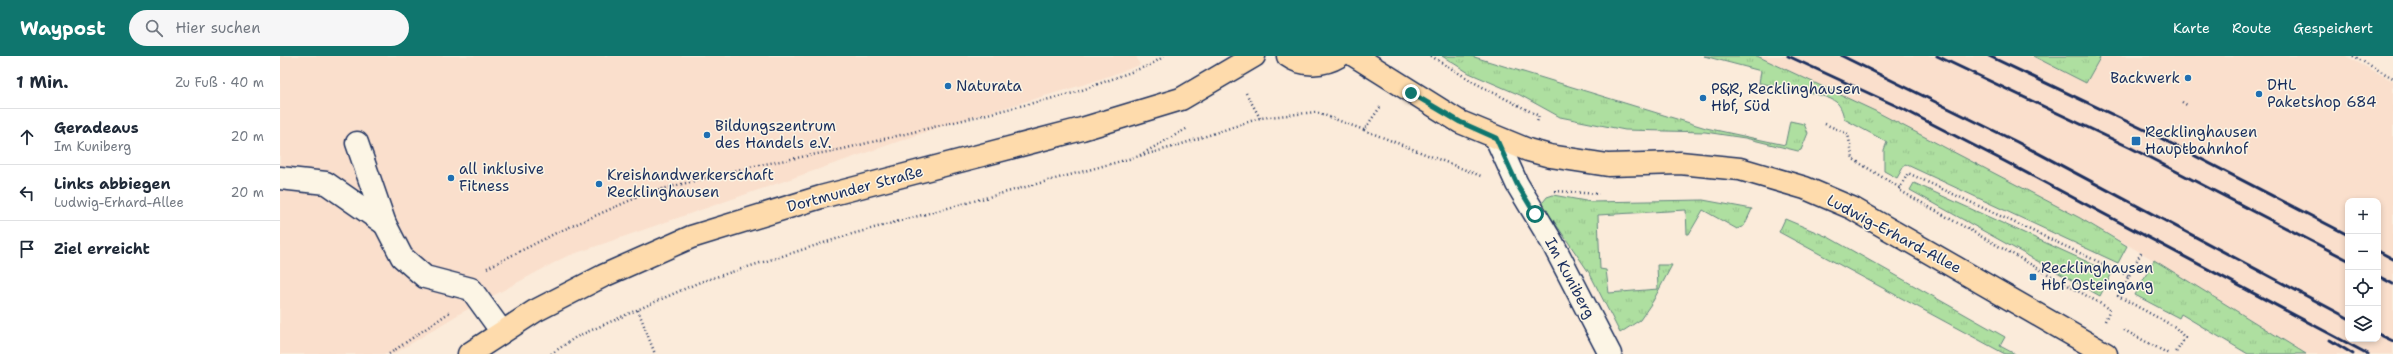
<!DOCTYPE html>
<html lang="de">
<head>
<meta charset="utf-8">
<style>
  body { margin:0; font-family:"Shantell Sans",sans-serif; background:#f6f6f7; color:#1f2937 }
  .controls { position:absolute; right:12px; bottom:12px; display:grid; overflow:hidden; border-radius:8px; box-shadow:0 2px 6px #0003 }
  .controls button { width:36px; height:36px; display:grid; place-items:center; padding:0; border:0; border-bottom:1px solid #e0e1e3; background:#fff; color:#1f2937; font:20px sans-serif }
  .stop { position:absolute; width:12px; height:12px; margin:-9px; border:3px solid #0f766e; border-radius:50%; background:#fff }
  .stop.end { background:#0f766e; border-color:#fff; box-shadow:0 1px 4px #0008 }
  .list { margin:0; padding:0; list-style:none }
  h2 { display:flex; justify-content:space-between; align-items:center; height:52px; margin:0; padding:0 16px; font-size:17px }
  h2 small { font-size:13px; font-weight:400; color:#747a83 }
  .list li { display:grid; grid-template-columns:26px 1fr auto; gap:12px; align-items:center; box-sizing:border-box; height:56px; padding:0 16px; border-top:1px solid #e0e1e3 }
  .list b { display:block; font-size:15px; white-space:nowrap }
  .list p { margin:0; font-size:13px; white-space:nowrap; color:#747a83 }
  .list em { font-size:13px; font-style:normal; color:#747a83 }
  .icon { flex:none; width:22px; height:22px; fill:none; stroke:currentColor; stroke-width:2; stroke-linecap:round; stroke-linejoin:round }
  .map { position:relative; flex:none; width:2113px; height:298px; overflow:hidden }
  header { display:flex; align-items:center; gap:24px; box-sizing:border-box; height:56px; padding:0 20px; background:#0f766e; color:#fff }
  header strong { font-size:19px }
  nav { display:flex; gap:22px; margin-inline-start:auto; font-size:14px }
  .search { width:280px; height:36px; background:#f6f6f7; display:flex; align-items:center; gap:10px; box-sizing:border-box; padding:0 14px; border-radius:22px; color:#747a83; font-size:15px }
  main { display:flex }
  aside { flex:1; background:#fff }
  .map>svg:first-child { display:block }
  .built { fill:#fadfcc; fill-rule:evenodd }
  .grass { fill:url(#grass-tufts); stroke:#64877f }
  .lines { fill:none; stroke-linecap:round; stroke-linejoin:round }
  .minor-casing { stroke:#1b2f5e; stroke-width:25 }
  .major-casing { stroke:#1b2f5e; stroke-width:25 }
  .path { stroke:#1b2f5e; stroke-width:2.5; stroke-dasharray:1 3; stroke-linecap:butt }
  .minor { stroke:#fcf5e5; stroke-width:22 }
  .major { stroke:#fedbac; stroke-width:22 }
  .rail { stroke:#1b2f5e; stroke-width:3 }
  .route { stroke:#0f766e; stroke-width:5 }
  .poi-dot { fill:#1f6fb2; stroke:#fcf5e5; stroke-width:1.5 }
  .labels { text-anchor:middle; stroke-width:3; stroke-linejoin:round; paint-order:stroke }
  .poi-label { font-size:15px; fill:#1b2f5e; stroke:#fcf5e5; text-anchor:start }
  .street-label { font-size:15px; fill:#1b2f5e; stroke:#fcf5e5 }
</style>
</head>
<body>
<header>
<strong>Waypost</strong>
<div class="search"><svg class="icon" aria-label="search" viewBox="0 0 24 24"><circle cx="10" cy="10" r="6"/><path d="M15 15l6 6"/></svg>Hier suchen</div>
<nav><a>Karte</a><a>Route</a><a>Gespeichert</a></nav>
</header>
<main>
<aside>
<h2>1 Min.<small>Zu Fuß · 40 m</small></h2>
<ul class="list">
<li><svg class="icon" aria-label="ahead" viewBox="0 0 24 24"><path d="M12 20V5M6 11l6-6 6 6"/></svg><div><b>Geradeaus</b><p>Im Kuniberg</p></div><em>20 m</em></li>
<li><svg class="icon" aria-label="left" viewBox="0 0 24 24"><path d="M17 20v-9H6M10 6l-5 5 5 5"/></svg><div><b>Links abbiegen</b><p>Ludwig-Erhard-Allee</p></div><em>20 m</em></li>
<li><svg class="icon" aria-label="arrive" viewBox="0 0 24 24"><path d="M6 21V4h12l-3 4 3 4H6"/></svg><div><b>Ziel erreicht</b></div></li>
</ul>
</aside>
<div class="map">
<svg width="2113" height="298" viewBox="0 0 2113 298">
  <defs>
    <pattern id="grass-tufts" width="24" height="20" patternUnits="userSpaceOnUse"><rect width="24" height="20" fill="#aedfa0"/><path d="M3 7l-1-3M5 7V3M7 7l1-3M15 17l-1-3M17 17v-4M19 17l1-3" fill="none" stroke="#95c08c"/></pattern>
  </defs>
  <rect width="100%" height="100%" fill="#fbebda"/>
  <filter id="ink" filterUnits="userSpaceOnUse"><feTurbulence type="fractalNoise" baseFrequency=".025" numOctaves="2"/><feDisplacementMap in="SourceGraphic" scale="8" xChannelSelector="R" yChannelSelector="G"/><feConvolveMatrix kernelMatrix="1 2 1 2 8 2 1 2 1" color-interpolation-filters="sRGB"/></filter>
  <g filter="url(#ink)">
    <g class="built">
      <path d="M 0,0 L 856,0 L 860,9 L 809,27 L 669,68 L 285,201 L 179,258 L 114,298 L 0,298 Z"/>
      <path d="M 1477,0 L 1753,0 L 1806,27 L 1821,0 L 2066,0 L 2113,25 L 2113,298 L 2026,298 L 1874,204 L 1800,162 L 1595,55 ZM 2068,145 L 2098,145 L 2098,283 L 2068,283 Z"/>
    </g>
    <g class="grass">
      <path d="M 1162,0 L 1191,0 L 1426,72 L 1505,89 L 1510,65 L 1524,68 L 1528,77 L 1521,94 L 1518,95 L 1465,82 L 1425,76 L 1345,74 L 1280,61 L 1240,39 L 1189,17 Z"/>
      <path d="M 1424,0 L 1477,0 L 1595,55 L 1800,162 L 1847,190 L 1838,207 L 1625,108 L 1617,122 L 1604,115 L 1604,94 L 1607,86 L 1564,63 C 1563,57 1561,50 1556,46 C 1545,37 1495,30 1479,27 L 1481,15 Z"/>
      <path d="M 1753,0 L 1821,0 L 1806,27 Z"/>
      <path d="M 1634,127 L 1832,217 L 1820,240 L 1630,134 Z"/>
      <path d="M 1273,139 L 1311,146 L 1423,144 L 1472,153 L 1464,170 L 1457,173 L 1423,154 L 1409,178 L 1407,178 L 1406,154 L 1318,159 L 1320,213 L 1326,214 L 1329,237 L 1378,233 L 1377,209 L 1392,209 L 1373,245 L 1360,264 L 1340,277 L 1310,218 L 1264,151 L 1263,146 L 1267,141 Z"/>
      <path d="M 1505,163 L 1548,181 L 1725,281 L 1720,290 L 1735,298 L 1725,298 L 1499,176 Z"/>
      <path d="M 1874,204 L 2026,298 L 1968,298 L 1901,258 L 1899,262 L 1855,239 Z"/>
    </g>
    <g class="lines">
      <defs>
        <g id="minor">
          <path d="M 1216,82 L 1237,128 L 1273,188 L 1330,298"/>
          <path d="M 77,87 L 105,168 L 122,201 L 145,221 L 191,233 L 222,276"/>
          <path d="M 0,122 L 46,127 L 105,168"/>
        </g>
        <g id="major">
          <path d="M 1008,0 C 1023,11 1044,9 1059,0"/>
          <path d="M 1075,0 L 1180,66 L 1248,94 L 1270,100 L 1328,109 L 1400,107 L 1460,113 L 1525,132 L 1572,152 L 1826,298"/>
          <path d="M 189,298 L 255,255 L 323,220 L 411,181 L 541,141 L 802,73 L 901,43 L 974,0"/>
        </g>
      </defs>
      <use href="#minor" class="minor-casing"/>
      <use href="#major" class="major-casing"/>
      <g class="path">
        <path d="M 1151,0 L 1195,27 L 1259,60 L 1257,66"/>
        <path d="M 2073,0 L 2113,22"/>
        <path d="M 966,37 L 980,62"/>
        <path d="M 1902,46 L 1907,49"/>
        <path d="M 1545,68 L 1568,78 L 1573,103 L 1620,132"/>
        <path d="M 1084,74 L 1201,120"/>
        <path d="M 860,99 L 908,72"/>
        <path d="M 1275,135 L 1319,138"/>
        <path d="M 1861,197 L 1838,240 L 1895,271 L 1905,282 L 1895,298"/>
        <path d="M 207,212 L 276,177 L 367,137 L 469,111 L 563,93 L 794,37 L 870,9 L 885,0"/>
        <path d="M 358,254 L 375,298"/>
        <path d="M 1825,265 L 1830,253 L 1619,134 L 1620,132 L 1628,117 L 1849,220"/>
        <path d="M 1844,274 L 1889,298"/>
        <path d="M 109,298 L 170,256"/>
        <path d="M 271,298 L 296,281 L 420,226 L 572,178 L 893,91 L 980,62 L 1036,56 L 1084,74 L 1101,50"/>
      </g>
      <use href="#minor" class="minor"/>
      <use href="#major" class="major"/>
      <g class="rail">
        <path d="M 1508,0 L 1623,53 L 1726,106 L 2088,298"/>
        <path d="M 1562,0 L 1737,86 L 2068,262"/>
        <path d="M 1657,0 L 1851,92 L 2068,204"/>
        <path d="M 1709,0 L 1865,74 L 2068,179"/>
        <path d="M 2098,195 L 2113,203"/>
        <path d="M 2098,220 L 2113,228"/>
        <path d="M 2098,278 L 2113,285"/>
        <path d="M 2050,284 L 2073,298"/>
      </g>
    </g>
  </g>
  <g class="lines" filter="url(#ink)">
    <path class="route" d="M 1131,37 L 1180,66 L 1216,82 L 1237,128 L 1255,158"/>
  </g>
  <g class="poi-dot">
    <circle cx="1908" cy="22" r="4"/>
    <circle cx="668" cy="30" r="4"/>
    <circle cx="1979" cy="38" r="4"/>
    <circle cx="1423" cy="42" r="4"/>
    <circle cx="427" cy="79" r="4"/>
    <rect x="1851" y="80" width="10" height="10" rx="2"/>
    <circle cx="171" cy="122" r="4"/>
    <circle cx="319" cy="128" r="4"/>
    <rect x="1749" y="217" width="8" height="8" rx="2"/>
  </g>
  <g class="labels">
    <g class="poi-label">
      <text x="1900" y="27" text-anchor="end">Backwerk</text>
      <text x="1987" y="34">DHL<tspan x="1987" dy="17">Paketshop 684</tspan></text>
      <text x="676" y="35">Naturata</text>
      <text x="1431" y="38">P&amp;R, Recklinghausen<tspan x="1431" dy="17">Hbf, Süd</tspan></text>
      <text x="435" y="75">Bildungszentrum<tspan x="435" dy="17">des Handels e.V.</tspan></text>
      <text x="1865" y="81">Recklinghausen<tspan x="1865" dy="17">Hauptbahnhof</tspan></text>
      <text x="179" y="118">all inklusive<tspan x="179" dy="17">Fitness</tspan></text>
      <text x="327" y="124">Kreishandwerkerschaft<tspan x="327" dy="17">Recklinghausen</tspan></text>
      <text x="1761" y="217">Recklinghausen<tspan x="1761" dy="17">Hbf Osteingang</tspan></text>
    </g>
    <g class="street-label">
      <text transform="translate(575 133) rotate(-15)" y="5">Dortmunder Straße</text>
      <text transform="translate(1614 178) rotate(28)" y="5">Ludwig-Erhard-Allee</text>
      <text transform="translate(1290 222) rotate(62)" y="5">Im Kuniberg</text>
    </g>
  </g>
</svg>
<div class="controls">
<button>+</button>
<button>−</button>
<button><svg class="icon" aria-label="locate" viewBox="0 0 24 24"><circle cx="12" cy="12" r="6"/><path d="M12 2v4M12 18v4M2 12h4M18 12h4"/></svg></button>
<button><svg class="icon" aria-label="layers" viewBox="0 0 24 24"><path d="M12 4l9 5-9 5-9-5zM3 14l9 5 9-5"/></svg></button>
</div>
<div class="stop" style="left:1255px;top:158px"></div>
<div class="stop end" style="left:1131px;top:37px"></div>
</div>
</main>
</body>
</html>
